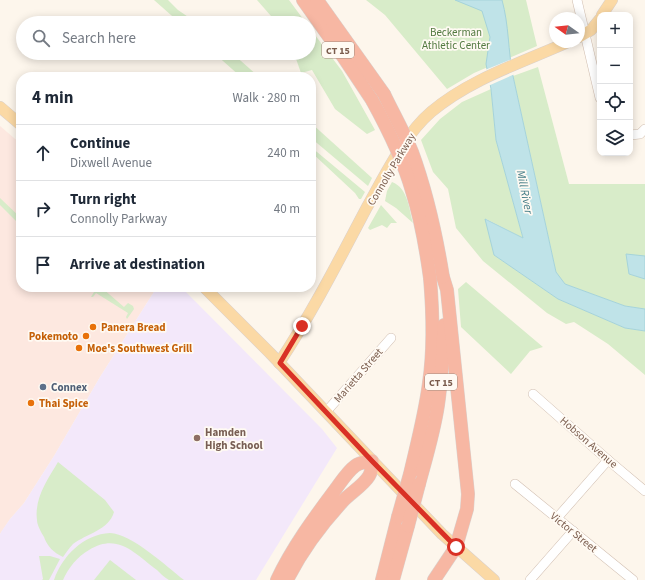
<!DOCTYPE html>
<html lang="en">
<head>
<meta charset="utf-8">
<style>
  body { margin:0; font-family:"Source Sans 3",sans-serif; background:#f2f2f3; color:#1f2937 }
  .controls { position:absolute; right:12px; top:12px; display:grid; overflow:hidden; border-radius:8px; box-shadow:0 2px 10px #0003 }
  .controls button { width:36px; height:36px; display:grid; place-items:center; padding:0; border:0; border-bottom:1px solid #e0e1e3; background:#fff; color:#1f2937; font:20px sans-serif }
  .compass { position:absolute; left:549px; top:12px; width:36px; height:36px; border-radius:50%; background:#fff; box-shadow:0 2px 10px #0003; rotate:285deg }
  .stop { position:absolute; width:12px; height:12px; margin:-9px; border:3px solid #d93025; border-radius:50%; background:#fff }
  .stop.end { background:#d93025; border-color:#fff; box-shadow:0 1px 4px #0008 }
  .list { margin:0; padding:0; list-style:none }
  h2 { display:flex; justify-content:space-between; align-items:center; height:52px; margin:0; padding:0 16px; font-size:17px }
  h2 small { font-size:13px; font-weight:400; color:#747a83 }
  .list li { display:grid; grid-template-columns:26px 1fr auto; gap:12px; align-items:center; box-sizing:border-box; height:56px; padding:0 16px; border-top:1px solid #e0e1e3 }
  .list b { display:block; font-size:15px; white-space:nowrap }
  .list p { margin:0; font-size:13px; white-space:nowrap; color:#747a83 }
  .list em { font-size:13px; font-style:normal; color:#747a83 }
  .icon { flex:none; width:22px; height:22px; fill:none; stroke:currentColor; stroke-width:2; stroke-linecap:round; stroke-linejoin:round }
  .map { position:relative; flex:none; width:645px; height:580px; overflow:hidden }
  .search { position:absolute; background:#fff; box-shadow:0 2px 10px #0003; left:16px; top:16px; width:300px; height:44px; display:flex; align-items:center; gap:10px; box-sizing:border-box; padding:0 14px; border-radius:22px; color:#747a83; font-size:15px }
  .panel { position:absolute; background:#fff; box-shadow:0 2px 10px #0003; left:16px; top:72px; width:300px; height:220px; border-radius:16px }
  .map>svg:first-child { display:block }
  .commercial { fill:#fde8e0 }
  .education { fill:#f3e8fa }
  .green { fill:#d8ecc9 }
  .water { fill:#bfe3e8; stroke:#a5d3da }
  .pier { fill:#fdf6ec }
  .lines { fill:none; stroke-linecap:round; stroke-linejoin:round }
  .minor-casing { stroke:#d1beb0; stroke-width:10 }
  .major-casing { stroke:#dad1cd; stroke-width:12 }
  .highway-casing { stroke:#dad1cd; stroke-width:14 }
  .minor { stroke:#fff; stroke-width:9 }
  .major { stroke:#fbd9a5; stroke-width:11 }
  .highway { stroke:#f7b7a3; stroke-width:13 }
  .highway-bridge-casing { stroke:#dad1cd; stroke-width:14; stroke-linecap:butt }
  .highway-bridge { stroke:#f7b7a3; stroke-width:13 }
  .route { stroke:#d93025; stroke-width:5 }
  .food-dot { fill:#e8710a; stroke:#fffaf3; stroke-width:1.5 }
  .service-dot { fill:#5c6f8a; stroke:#fffaf3; stroke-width:1.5 }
  .education-dot { fill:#8d6e63; stroke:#fffaf3; stroke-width:1.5 }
  .labels { text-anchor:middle; stroke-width:3.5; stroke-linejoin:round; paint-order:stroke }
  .shield { fill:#fffaf3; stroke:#a28b7f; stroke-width:1 }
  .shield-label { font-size:10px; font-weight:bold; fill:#7a5c4d }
  .park-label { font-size:11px; fill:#537a41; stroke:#fffaf3 }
  .street-label { font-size:11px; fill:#7a5c4d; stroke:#fffaf3 }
  .food-label { font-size:11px; font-weight:bold; fill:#c56008; stroke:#fffaf3; text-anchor:start }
  .service-label { font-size:11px; font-weight:bold; fill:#4e5e75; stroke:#fffaf3; text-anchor:start }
  .education-label { font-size:11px; font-weight:bold; fill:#785e54; stroke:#fffaf3; text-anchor:start }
  .water-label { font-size:12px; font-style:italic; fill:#437c86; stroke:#fffaf3 }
</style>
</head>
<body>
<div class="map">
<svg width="645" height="580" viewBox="0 0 645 580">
  <rect width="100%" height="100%" fill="#fdf6ec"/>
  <path class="commercial" d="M 0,126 L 21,144 L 21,287 L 157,287 L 100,377 L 54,456 L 24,503 L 10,519 L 0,534 Z"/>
  <path class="education" d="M 157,287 L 181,287 L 322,429 L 337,448 L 256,580 L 0,580 L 0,534 L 1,532 L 10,519 L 24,503 L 54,456 L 100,377 Z"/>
  <g class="green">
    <path d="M 154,0 L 168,0 L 178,10 L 197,23 L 180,23 Z"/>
    <path d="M 257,0 L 289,0 L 306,23 L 276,23 L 271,16 Z"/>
    <path d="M 366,0 L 526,0 L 537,46 L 474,73 L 447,89 L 385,15 Z"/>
    <path d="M 309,27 L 342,71 L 375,130 L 367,134 L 335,109 L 312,70 L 301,73 L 294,53 L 309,53 Z"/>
    <path d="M 214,53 L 232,53 L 259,77 L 241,77 Z"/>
    <path d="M 538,67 L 569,184 L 645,184 L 645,257 L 629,274 L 645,279 L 645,309 L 625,306 L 565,284 L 556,272 L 513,76 Z"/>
    <path d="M 491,89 L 496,140 L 523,238 L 486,219 L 494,255 L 558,299 L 625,328 L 645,331 L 645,375 L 608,344 L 574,322 L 566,324 L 547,313 L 483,261 L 456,228 L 448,189 L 433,172 L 421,140 L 440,119 L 462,102 Z"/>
    <path d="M 311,123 L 372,178 L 368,186 L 311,138 Z"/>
    <path d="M 311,147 L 365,192 L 361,199 L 359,199 L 355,193 L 311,152 Z"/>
    <path d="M 392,182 C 408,188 409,209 413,223 L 396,208 L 385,201 L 387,191 Z"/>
    <path d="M 0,198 L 21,218 L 21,226 L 0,205 Z"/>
    <path d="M 381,205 L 397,223 L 391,223 L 387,228 L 382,225 L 370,230 L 368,228 Z"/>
    <path d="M 466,282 L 543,347 L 530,351 L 511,374 L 461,327 L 458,289 Z"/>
    <path d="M 97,287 L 102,287 L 102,288 L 124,307 L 128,303 L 133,306 L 134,309 L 127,319 L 126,317 L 128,313 L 96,293 L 93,297 L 91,297 Z"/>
    <path d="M 58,462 L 105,500 L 114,512 C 109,530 86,534 73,544 C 69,548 66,553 63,557 C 54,553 47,546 44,537 C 41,532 37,525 37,520 C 34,498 48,479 58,462 Z"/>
    <path d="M 110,533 C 132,534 166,566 184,580 C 180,580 173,580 169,580 C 165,578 160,573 157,570 C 135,554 118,532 89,550 C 77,557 69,567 63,580 L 54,580 C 62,556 84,534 110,533 Z"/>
    <path d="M 39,556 L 50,556 L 60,559 L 49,580 L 42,580 L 43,579 Z"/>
    <path d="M 110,560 L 136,580 L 94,580 Z"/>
  </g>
  <g class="water">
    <path d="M 455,0 L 502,0 C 509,25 508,51 513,76 L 556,272 L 565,284 L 625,306 L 645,309 L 645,331 L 625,328 L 558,299 L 494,255 L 485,219 L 523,238 L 496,140 L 491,89 L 486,64 L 490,37 L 482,11 Z"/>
    <path d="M 626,254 L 645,256 L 645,279 L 629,274 Z"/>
  </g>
  <path class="pier" d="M 512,59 L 515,74 L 488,86 L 485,70 Z"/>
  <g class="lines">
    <defs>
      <g id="minor">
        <path d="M 577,0 L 600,98"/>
        <path d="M 630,135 L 640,134 L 645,129"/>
        <path d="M 533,394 L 608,460 L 645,491"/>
        <path d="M 326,412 L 391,338"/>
        <path d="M 515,484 L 633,580"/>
        <path d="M 557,518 L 608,460"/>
        <path d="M 530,580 L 573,531"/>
      </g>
      <g id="major">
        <path d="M 602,15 L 612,0"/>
        <path d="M 579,37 L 591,30 L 600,19"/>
        <path d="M 0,107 L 21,125"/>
        <path d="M 204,287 L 270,353 L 442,534 L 494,580"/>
        <path d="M 279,363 C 312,313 339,260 367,207 C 384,177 404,135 431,112 C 470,79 521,63 568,42"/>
      </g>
      <g id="highway">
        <path d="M 303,0 L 344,58 L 372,100"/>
        <path d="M 317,0 L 384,94"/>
        <path d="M 410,474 C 417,444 425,414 429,383 C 434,349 433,313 430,278"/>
        <path d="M 419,484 C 426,458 434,432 438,405 C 442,378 443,352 444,325"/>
        <path d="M 277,580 C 292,548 314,518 335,490 C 341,482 347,472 355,466 C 360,462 366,462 372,461 C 372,466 372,471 369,476 C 363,486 350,493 342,502 C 321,525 301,552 287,580"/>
        <path d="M 382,580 L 398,517"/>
        <path d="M 393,580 L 408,526"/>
        <path d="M 434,580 L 456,547 L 467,509 L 468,494 L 447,290 L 443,277"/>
      </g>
    </defs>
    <use href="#minor" class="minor-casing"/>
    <use href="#major" class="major-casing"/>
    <use href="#highway" class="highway-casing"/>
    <use href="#minor" class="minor"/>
    <use href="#major" class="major"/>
    <use href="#highway" class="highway"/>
    <defs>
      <g id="highway-bridge">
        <path d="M 384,94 C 393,113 404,132 412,152 C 427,193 436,234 443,277"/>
        <path d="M 372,100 C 388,129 403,159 412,191 C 421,219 426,249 430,278"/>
        <path d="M 398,517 L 410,474"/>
        <path d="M 408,526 L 419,484"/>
      </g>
    </defs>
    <use href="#highway-bridge" class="highway-bridge-casing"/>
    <use href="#highway-bridge" class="highway-bridge"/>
  </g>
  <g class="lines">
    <path class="route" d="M 302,326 L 280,363 L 372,461 L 456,547"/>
  </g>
  <g class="food-dot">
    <circle cx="93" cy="327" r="4"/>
    <circle cx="86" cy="336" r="4"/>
    <circle cx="79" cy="348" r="4"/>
    <circle cx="31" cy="403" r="4"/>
  </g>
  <circle class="service-dot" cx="43" cy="387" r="4"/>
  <circle class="education-dot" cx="197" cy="438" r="4"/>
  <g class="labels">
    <g class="shield">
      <rect x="322" y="42" width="32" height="16" rx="3"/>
      <rect x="425" y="374" width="32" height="16" rx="3"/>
    </g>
    <g class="shield-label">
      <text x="338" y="54">CT 15</text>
      <text x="441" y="386">CT 15</text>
    </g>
    <g class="park-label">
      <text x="456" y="36">Beckerman<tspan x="456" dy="13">Athletic Center</tspan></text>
    </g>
    <g class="street-label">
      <text transform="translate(391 169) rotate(-59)" y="4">Connolly Parkway</text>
      <text transform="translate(358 375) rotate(-49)" y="4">Marietta Street</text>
      <text transform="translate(589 442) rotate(41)" y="4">Hobson Avenue</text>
      <text transform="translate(574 532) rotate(39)" y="4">Victor Street</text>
    </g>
    <g class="food-label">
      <text x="101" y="331">Panera Bread</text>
      <text x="78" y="340" text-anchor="end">Pokemoto</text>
      <text x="87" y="352">Moe's Southwest Grill</text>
      <text x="39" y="407">Thai Spice</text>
    </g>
    <g class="service-label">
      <text x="51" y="391">Connex</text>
    </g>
    <g class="education-label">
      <text x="205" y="436">Hamden<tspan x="205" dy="13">High School</tspan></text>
    </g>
    <g class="water-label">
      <text transform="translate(525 192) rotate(79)" y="4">Mill River</text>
    </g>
  </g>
</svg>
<div class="controls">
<button>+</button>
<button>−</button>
<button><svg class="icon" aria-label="locate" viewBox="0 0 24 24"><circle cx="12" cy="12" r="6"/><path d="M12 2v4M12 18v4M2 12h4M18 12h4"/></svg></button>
<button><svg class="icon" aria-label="layers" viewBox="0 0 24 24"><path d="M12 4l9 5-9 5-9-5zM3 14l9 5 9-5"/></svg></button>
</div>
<svg class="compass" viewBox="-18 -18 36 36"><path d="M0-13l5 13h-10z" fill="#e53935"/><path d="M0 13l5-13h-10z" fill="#747a83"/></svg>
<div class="stop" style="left:456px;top:547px"></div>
<div class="stop end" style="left:302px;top:326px"></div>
<div class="search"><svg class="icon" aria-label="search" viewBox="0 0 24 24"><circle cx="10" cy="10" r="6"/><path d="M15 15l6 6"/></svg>Search here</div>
<section class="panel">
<h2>4 min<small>Walk · 280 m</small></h2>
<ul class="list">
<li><svg class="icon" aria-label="ahead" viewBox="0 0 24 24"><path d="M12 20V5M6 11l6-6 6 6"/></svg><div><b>Continue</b><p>Dixwell Avenue</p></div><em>240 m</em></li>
<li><svg class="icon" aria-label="right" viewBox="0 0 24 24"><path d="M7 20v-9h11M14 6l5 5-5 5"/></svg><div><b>Turn right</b><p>Connolly Parkway</p></div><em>40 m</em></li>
<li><svg class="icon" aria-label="arrive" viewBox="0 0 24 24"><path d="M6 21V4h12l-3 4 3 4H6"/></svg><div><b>Arrive at destination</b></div></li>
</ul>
</section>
</div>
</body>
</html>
